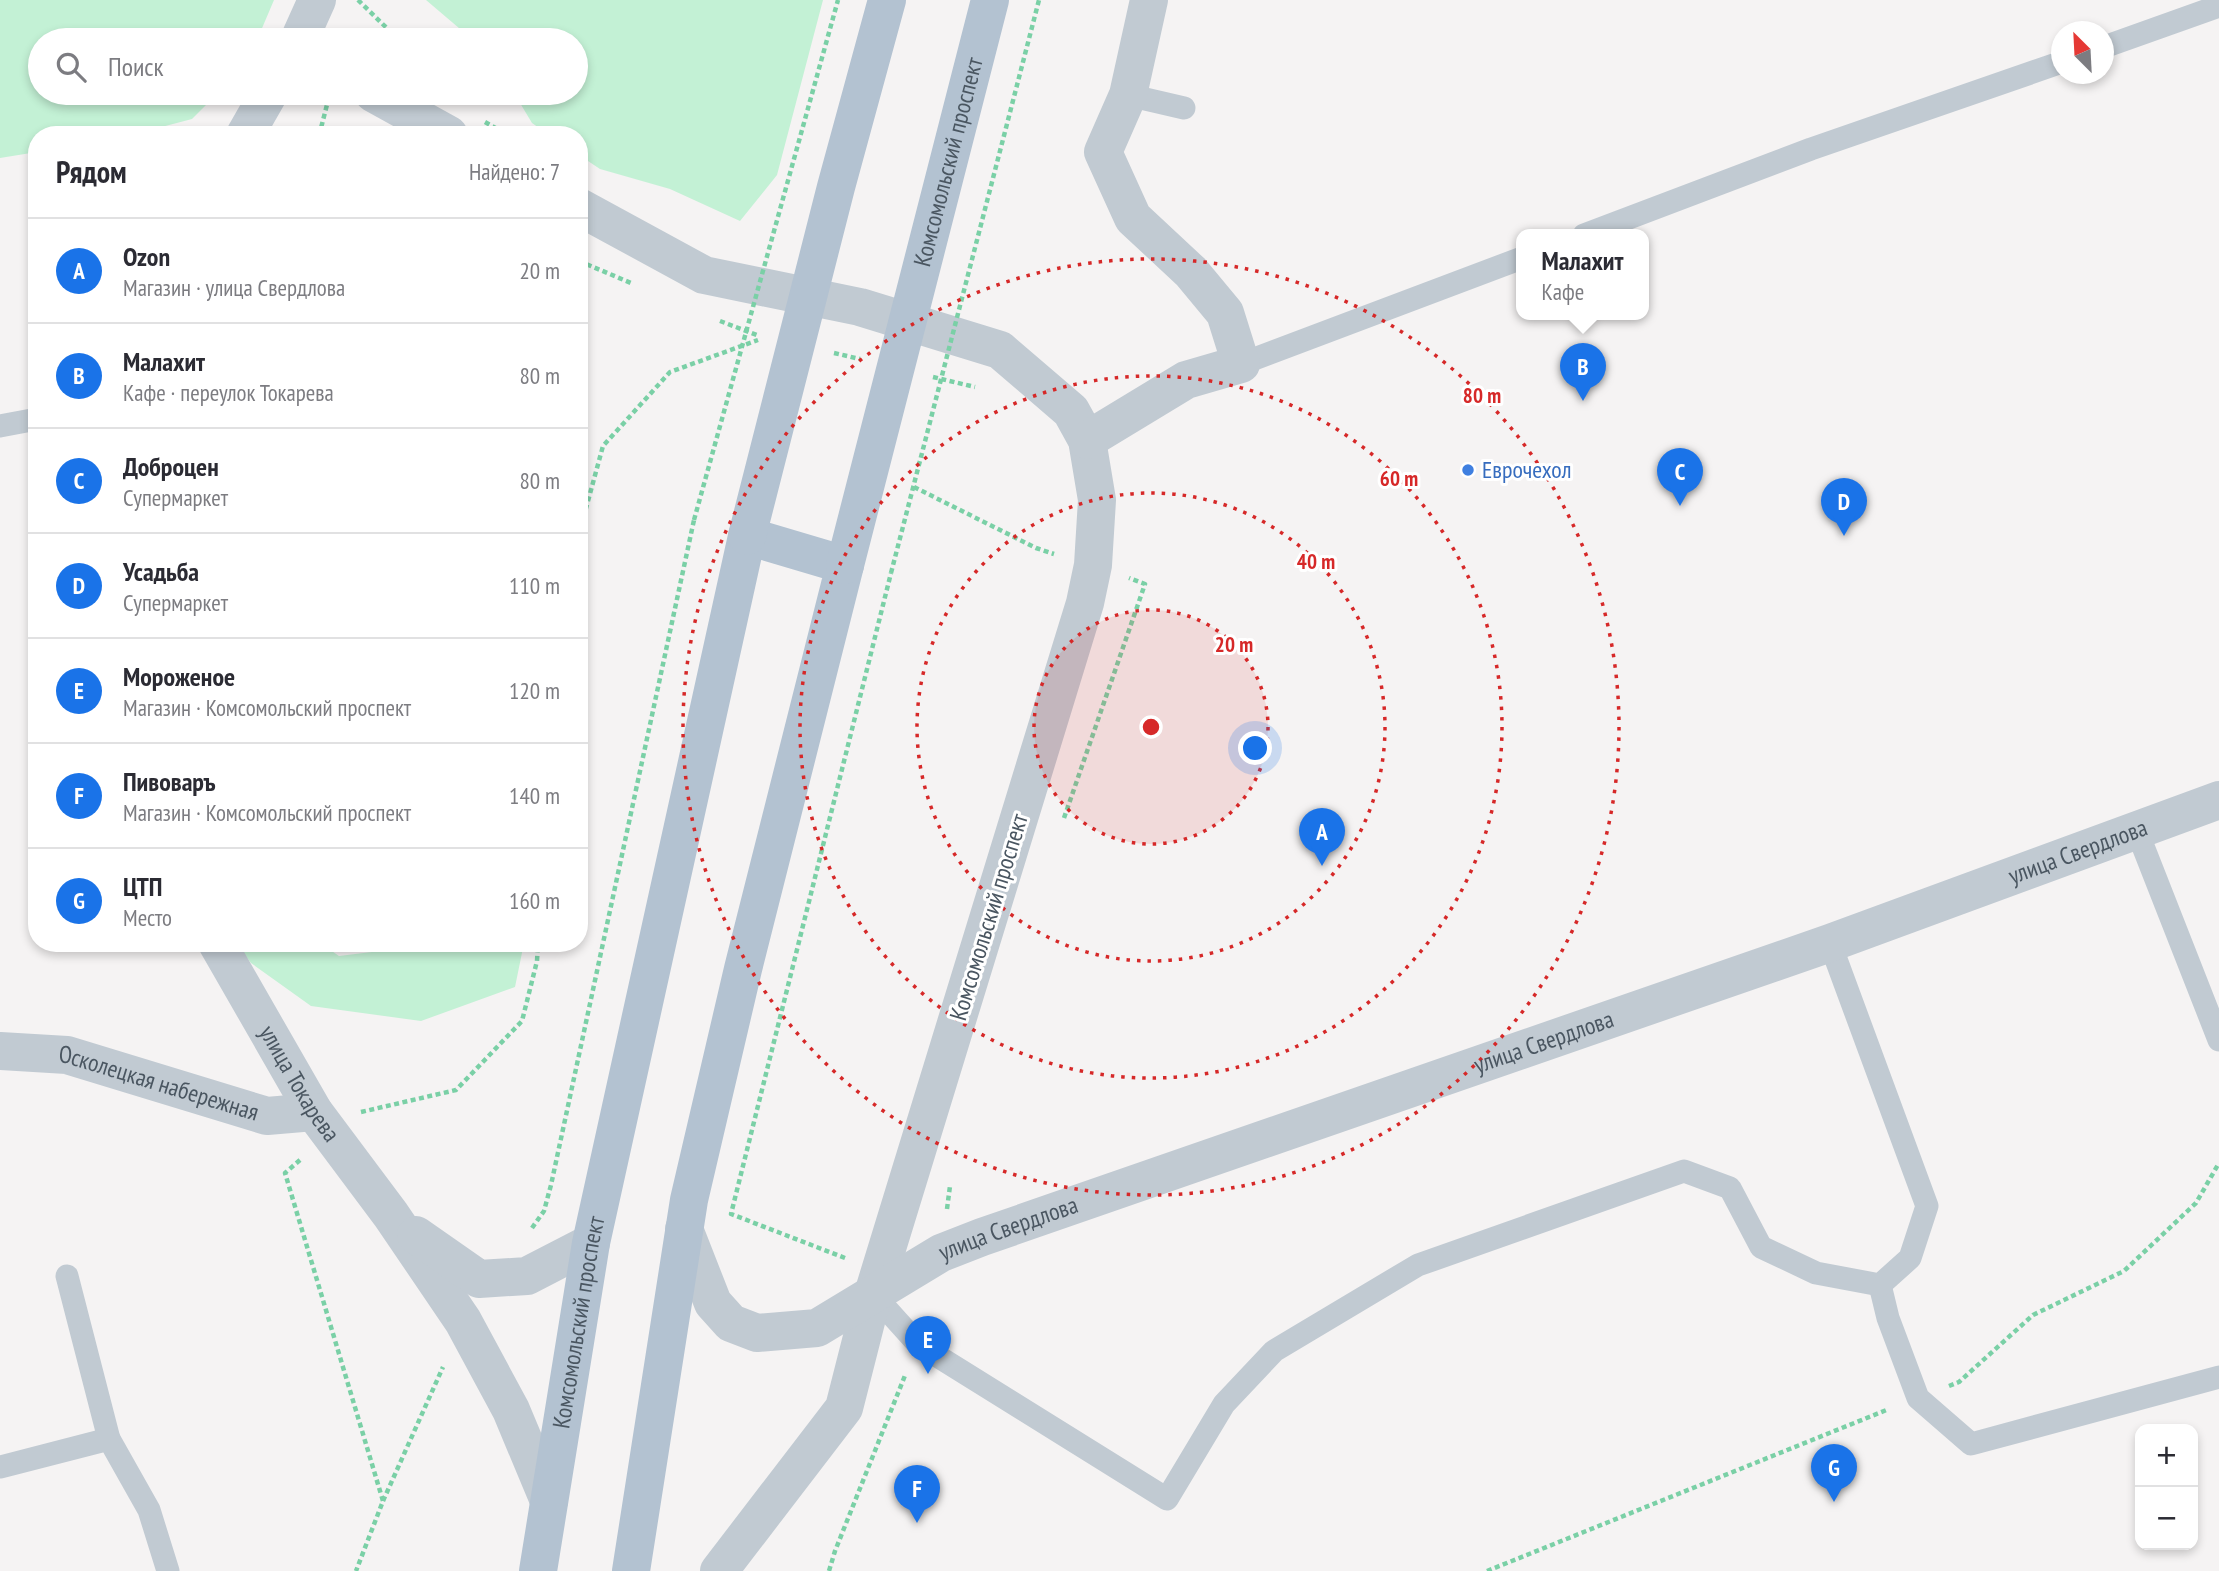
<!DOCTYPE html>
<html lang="ru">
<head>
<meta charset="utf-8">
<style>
  body { margin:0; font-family:"PT Sans Narrow",sans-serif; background:#f2f2f3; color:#2b2b33 }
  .controls { position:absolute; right:21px; bottom:21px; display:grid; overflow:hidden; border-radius:14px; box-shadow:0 4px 10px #0003 }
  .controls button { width:63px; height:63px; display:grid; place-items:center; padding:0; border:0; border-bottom:2px solid #e1e1e2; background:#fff; color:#2b2b33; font:35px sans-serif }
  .compass { position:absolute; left:2051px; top:21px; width:63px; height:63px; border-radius:50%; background:#fff; box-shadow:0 4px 10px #0003; rotate:336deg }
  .you { position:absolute; left:1256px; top:749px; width:24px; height:24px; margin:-18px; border:5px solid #fff; border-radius:50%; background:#1a73e8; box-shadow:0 0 0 10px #1a73e833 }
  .badge { display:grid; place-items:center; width:46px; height:46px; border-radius:50%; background:#1a73e8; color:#fff; font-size:23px; font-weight:700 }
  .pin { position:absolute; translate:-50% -58px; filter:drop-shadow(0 2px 4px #0008) }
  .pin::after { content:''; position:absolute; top:37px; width:24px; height:21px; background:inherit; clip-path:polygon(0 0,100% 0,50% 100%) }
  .popup { position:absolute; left:1516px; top:229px; width:133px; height:91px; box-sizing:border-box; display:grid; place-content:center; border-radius:14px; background:#fff; filter:drop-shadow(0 2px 5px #0005); font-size:23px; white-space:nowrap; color:#7c7c81 }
  .popup b { font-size:26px; color:#2b2b33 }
  .popup::after { content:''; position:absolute; left:50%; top:100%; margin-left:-14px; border:14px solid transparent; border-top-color:#fff }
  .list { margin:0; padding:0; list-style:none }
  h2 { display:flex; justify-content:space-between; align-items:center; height:91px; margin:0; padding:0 28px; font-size:30px }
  h2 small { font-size:23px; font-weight:400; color:#7c7c81 }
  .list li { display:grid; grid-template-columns:46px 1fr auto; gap:21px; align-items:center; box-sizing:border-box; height:105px; padding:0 28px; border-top:2px solid #e1e1e2 }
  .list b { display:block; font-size:26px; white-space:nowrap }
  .list p { margin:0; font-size:23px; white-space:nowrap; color:#7c7c81 }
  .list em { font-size:23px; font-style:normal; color:#7c7c81 }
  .icon { flex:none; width:38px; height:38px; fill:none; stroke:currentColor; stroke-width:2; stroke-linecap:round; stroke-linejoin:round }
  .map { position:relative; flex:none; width:2219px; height:1571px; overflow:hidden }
  .search { position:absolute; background:#fff; box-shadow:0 4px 10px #0003; left:28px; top:28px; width:560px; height:77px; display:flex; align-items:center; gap:18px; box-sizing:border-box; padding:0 24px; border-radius:38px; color:#7c7c81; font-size:26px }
  .panel { position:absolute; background:#fff; box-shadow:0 4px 10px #0003; left:28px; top:126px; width:560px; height:826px; border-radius:28px }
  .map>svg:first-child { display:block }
  .green { fill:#c3f1d5 }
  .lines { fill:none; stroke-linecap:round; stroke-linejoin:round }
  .path { stroke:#7ad0a6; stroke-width:4.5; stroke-dasharray:5 3.5; stroke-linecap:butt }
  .service { stroke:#c1cad2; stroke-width:23 }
  .minor { stroke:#c1cad2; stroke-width:38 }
  .primary { stroke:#b3c2d1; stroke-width:38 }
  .path-bridge { stroke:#7ad0a6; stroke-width:4.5; stroke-dasharray:5 3.5; stroke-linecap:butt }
  .primary-bridge { stroke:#b3c2d1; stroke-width:38 }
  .ring { fill:none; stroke:#d62828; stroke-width:3.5; stroke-dasharray:3.5 7 }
  .shop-dot { fill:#3f7fe0; stroke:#fff; stroke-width:2.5 }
  .labels { text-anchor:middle; stroke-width:6; stroke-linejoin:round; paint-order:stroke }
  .street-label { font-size:24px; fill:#4a5661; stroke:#fff }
  .shop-label { font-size:24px; fill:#366cbe; stroke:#fff; text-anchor:start }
  .centre { fill:#d62828; stroke:#fff; stroke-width:3.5 }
  .ring-label { font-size:21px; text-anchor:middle; font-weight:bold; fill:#d62828; stroke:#fff; stroke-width:6; stroke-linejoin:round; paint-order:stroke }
</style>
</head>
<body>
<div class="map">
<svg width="2219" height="1571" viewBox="0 0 2219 1571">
  <rect width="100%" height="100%" fill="#f5f3f3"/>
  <g class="green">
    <path d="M 0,0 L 274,0 L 257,40 L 40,40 L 40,93 L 218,93 L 192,119 L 131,135 L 37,135 L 37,152 L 0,158 Z"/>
    <path d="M 426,0 L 823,0 L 777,175 L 740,221 L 670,189 L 600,169 L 579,155 L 579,135 L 549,135 L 532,123 L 514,93 L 576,93 L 576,40 L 473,40 Z"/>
    <path d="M 236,943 L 320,943 L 339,956 L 388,950 L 401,943 L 524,943 L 515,987 L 421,1021 L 311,1006 L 251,963 Z"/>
  </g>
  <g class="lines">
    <g class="path">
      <path d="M 358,0 L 399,40"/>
      <path d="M 485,122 L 508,135"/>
      <path d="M 323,135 L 321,128 L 330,93"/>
      <path d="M 579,261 L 631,283"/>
      <path d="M 720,321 L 757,335"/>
      <path d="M 834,353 L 860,359"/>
      <path d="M 933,377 L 975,387"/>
      <path d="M 914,487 L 1036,548 L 1054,554"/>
      <path d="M 579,534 L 603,446 L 670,372 L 758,340"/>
      <path d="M 1064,818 L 1145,584 L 1129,578"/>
      <path d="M 361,1112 L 456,1090 L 522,1021 L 537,961 L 538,943"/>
      <path d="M 300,1160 L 285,1173 L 383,1501 L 356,1571"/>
      <path d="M 947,1209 L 950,1186"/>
      <path d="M 532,1228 L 544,1211 L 551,1185 L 694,520"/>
      <path d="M 845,1258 L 731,1214 L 891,573"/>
      <path d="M 1949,1386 L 1959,1382 L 2033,1315 L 2124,1271 L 2196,1203 L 2219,1163"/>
      <path d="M 383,1501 L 443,1367"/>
      <path d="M 829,1571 L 835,1551 L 906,1373"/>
      <path d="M 1487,1571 L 1889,1409"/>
    </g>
    <g class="service">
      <path d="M 2104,47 L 2219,6"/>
      <path d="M 1128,95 L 1184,108"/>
      <path d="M 1584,235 L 1811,149 L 2062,62"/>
      <path d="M 1241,364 L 1522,258"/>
      <path d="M 0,426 L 37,419"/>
      <path d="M 2137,831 L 2219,1040"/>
      <path d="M 67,1276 L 109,1439"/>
      <path d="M 1880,1285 L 1888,1318 L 1918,1398 L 1971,1444 L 2219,1377"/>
      <path d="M 873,1294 L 918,1344 L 1167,1499 L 1224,1404 L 1274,1351 L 1418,1265 L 1684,1171 L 1730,1188 L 1761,1247 L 1816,1273 L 1880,1285 L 1910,1258 L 1927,1206 L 1830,943"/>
      <path d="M 0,1467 L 109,1439 L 149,1510 L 168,1571"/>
    </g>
    <g class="minor">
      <path d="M 299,40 L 317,0"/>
      <path d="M 373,93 L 449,135"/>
      <path d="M 245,135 L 269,93"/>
      <path d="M 579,207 L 704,275 L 860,307 L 1000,350 L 1071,411 L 1087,440 L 1097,500 L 1093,565 L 1085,603 L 873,1294 L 844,1408 L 719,1571"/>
      <path d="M 1087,440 L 1186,380 L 1241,364 L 1225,313 L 1191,272 L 1133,218 L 1103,152 L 1128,95 L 1149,0"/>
      <path id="s1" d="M 217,943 L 314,1112 L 391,1215 L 463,1321 L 511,1410 L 549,1501"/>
      <path id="s2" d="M 0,1051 L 67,1055 L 267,1116 L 314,1112"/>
      <path id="s3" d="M 684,1229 L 713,1303 L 731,1323 L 757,1333 L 817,1328 L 941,1253 L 982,1237 L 1830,943 L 2219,800"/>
      <path d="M 416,1235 L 479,1279 L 527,1276 L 591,1243"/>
    </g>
    <path class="primary" id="s4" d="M 538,1571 L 591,1243 L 747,536 L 845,565 L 743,969 L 689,1200 L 631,1571"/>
    <g class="path-bridge">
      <path d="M 694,520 L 838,0"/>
      <path d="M 891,573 L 1039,0"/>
    </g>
    <g class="primary-bridge">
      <path d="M 747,536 L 836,187 L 887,0"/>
      <path id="s5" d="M 845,565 L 990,0"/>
    </g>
  </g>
  <circle cx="1151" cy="727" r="117" fill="#d62828" fill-opacity=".12"/>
  <g class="ring">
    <circle cx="1151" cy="727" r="117"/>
    <circle cx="1151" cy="727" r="234"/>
    <circle cx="1151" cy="727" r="351"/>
    <circle cx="1151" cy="727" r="468"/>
  </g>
  <circle class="shop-dot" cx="1468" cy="470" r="7"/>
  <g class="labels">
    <g class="street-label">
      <text dy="8" stroke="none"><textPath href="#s5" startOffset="416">Комсомольский проспект</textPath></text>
      <text dy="8" stroke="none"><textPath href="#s3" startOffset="1545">улица Свердлова</textPath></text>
      <text transform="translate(989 917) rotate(-73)" y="8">Комсомольский проспект</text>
      <text dy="8" stroke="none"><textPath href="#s3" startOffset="978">улица Свердлова</textPath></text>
      <text dy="8" stroke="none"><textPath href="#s1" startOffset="163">улица Токарева</textPath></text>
      <text dy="8" stroke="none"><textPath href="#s2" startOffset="163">Осколецкая набережная</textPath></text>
      <text dy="8" stroke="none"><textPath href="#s3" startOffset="411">улица Свердлова</textPath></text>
      <text dy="8" stroke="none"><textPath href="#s4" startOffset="252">Комсомольский проспект</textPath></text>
    </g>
    <g class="shop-label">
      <text x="1482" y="478">Еврочехол</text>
    </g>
  </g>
  <circle cx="1151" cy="727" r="10" class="centre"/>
  <g class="ring-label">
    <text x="1482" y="403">80 m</text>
    <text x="1399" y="486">60 m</text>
    <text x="1316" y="569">40 m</text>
    <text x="1234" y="652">20 m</text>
  </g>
</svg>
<div class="controls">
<button>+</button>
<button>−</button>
</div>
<svg class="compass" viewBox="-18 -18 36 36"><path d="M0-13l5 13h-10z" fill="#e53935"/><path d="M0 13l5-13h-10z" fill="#7c7c81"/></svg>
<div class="you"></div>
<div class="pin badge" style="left:1322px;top:866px">A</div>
<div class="pin badge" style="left:1583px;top:401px">B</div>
<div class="popup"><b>Малахит</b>Кафе</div>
<div class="pin badge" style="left:1680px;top:506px">C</div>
<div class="pin badge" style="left:1844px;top:536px">D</div>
<div class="pin badge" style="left:928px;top:1374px">E</div>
<div class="pin badge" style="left:917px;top:1523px">F</div>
<div class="pin badge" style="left:1834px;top:1502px">G</div>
<div class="search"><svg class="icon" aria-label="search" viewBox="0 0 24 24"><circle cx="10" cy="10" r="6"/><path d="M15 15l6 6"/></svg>Поиск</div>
<section class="panel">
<h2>Рядом<small>Найдено: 7</small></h2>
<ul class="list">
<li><span class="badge">A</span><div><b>Ozon</b><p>Магазин · улица Свердлова</p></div><em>20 m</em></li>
<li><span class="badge">B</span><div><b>Малахит</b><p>Кафе · переулок Токарева</p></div><em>80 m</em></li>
<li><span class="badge">C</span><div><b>Доброцен</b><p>Супермаркет</p></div><em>80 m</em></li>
<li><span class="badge">D</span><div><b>Усадьба</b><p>Супермаркет</p></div><em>110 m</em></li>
<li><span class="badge">E</span><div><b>Мороженое</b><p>Магазин · Комсомольский проспект</p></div><em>120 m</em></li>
<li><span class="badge">F</span><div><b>Пивоваръ</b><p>Магазин · Комсомольский проспект</p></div><em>140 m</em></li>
<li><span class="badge">G</span><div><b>ЦТП</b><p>Место</p></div><em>160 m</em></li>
</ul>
</section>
</div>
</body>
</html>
